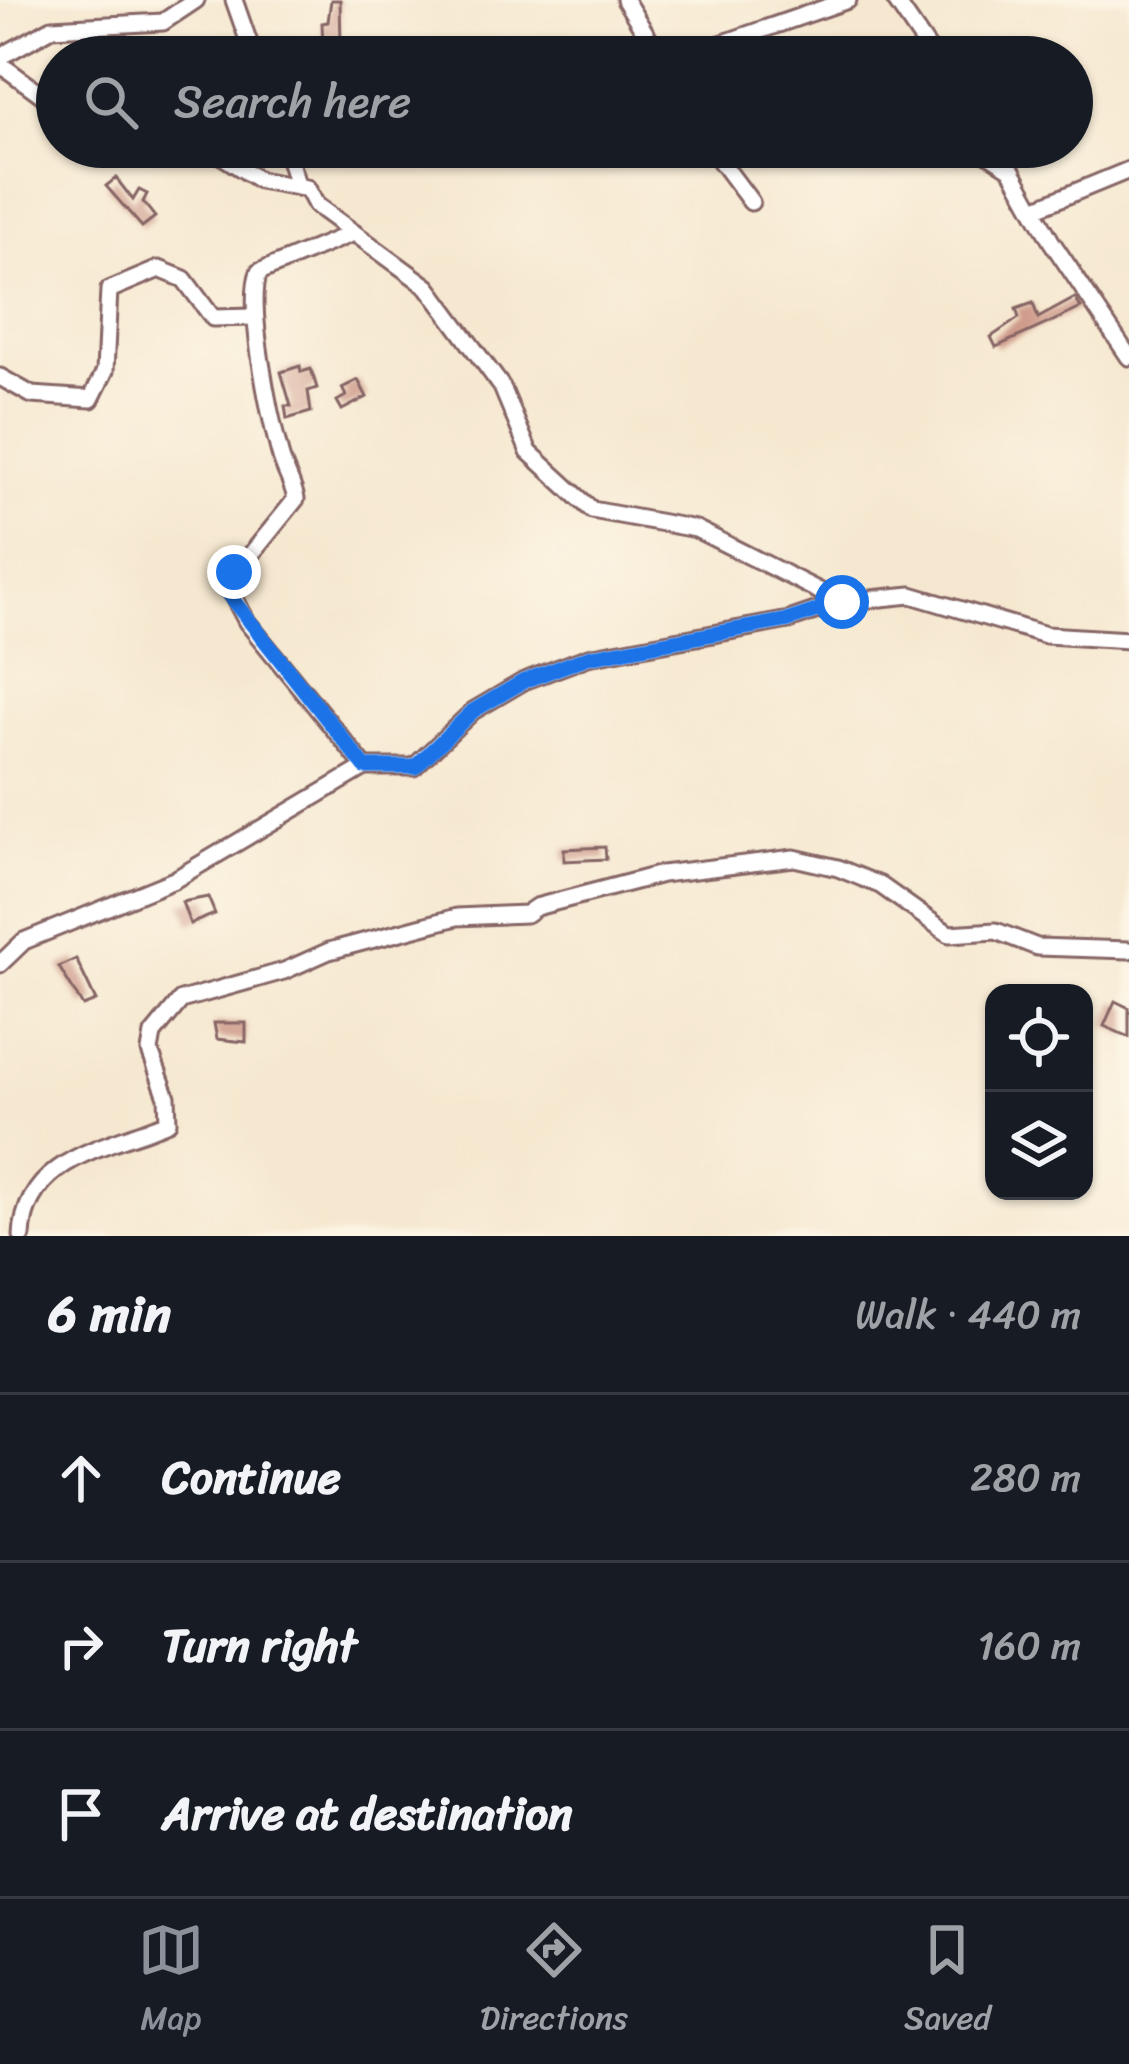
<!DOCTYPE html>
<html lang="en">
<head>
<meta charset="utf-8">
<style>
  body { margin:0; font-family:Sriracha,sans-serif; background:#242831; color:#f1f3f6 }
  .controls { position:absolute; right:36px; bottom:36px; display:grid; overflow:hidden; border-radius:24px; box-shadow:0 3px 9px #0004 }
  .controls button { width:108px; height:108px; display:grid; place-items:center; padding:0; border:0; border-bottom:3px solid #363941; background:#171b24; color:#f1f3f6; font:60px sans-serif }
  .stop { position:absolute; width:36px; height:36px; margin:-27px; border:9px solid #1a73e8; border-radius:50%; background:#fff }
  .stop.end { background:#1a73e8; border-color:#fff; box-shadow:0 3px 12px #0008 }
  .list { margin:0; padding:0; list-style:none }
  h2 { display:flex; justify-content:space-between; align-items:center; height:156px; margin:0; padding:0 48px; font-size:51px }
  h2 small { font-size:39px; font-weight:400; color:#9ea1a6 }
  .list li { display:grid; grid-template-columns:78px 1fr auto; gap:36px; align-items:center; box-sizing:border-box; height:168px; padding:0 48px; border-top:3px solid #363941 }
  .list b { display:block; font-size:45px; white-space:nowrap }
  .list em { font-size:39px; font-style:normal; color:#9ea1a6 }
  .icon { flex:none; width:66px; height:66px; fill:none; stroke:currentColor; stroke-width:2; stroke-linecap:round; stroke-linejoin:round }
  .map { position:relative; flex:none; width:1129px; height:1236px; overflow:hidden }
  .search { position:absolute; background:#171b24; box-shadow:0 3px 9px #0004; left:36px; right:36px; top:36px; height:132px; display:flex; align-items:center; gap:30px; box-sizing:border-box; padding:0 42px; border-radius:66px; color:#9ea1a6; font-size:45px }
  .sheet { height:660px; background:#171b24 }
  nav { display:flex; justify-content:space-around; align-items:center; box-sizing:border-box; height:168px; border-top:3px solid #363941; background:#171b24; font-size:33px; color:#9ea1a6 }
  nav a { display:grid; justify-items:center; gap:6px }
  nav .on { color:#8c9099 }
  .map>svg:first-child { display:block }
  .building { fill:#cd9888 }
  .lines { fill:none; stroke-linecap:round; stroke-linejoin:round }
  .minor-casing { stroke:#866565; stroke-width:21 }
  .minor { stroke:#fff; stroke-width:15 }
  .route { stroke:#1a73e8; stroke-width:15 }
</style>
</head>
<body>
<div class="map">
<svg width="1129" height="1236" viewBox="0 0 1129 1236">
  <rect width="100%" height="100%" fill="#fcf5e5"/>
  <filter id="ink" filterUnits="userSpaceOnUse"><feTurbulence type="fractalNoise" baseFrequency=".00833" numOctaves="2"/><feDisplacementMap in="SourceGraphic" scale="24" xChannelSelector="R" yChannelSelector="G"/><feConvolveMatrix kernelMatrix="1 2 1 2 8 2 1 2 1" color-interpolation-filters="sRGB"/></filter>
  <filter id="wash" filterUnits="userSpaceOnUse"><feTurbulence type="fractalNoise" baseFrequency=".004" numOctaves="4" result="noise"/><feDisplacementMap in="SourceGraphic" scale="48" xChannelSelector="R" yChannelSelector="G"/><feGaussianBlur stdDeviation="2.7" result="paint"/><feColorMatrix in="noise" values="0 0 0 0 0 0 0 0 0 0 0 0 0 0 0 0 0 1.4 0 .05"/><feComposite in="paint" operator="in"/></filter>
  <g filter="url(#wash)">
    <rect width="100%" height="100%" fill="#f6e8d0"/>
    <g id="blocks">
      <g class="building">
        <path d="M 331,0 L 340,0 L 341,45 L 323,46 L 322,23 L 328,22 Z"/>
        <path d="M 116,178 L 133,200 L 139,190 L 147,194 L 143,202 L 155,217 L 142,227 L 106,186 Z"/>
        <path d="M 1075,298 L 1081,308 L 996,347 L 991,337 L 1019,318 L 1016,309 L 1033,303 L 1038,318 Z"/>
        <path d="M 300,366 L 301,372 L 311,369 L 317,388 L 308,391 L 311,412 L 287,419 L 285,406 L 291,406 L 281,372 Z"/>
        <path d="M 358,380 L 367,397 L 342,410 L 337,401 L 346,396 L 342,388 Z"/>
        <path d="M 605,847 L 606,859 L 564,861 L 564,849 Z"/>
        <path d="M 208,897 L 215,914 L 190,924 L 182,902 Z"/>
        <path d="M 76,959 L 96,1001 L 83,1006 L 59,967 Z"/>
        <path d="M 1115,1001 L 1129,1008 L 1129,1037 L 1104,1026 Z"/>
        <path d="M 214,1023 L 246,1023 L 246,1042 L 217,1039 Z"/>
      </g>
    </g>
  </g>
  <g filter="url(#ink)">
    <use href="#blocks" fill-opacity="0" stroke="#866565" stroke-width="3"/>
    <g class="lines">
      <defs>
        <g id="minor">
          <path d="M 234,0 L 254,57"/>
          <path d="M 625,0 L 660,57"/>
          <path d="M 895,0 L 934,57"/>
          <path d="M 0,57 L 52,28 L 163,22 L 196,0"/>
          <path d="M 683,57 L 848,0"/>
          <path d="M 0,64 L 57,106"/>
          <path d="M 208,147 L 259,180 L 304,188"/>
          <path d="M 285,147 L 298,187 L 307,188 L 316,205 L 428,287 L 502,387 L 529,452 L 592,510 L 696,529 L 841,602"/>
          <path d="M 710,147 L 751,202"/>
          <path d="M 977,147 L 1011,169 L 1051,241 L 1129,357"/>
          <path d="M 1034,209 L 1129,170"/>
          <path d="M 353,233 L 259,272 C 246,305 270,417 280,454 C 284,470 293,483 296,499 L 227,584 L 247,622 L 365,767"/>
          <path d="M 0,377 L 32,395 L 91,399 L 105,371 L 109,290 L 159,269 L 184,279 L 213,318 L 254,317"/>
          <path d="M 0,964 L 24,941 L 174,880 L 365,767 L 414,767 L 473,711 L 524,681 L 588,657 L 789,620 L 841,602 L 911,595 L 1046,635 L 1129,640"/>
          <path d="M 22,1236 C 25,1157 110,1147 168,1122 L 167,1097 L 150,1051 L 153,1034 L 181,1000 L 284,971 L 329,951 L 457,917 L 526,914 L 536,907 L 662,874 L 794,858 L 838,868 L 880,885 L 949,934 L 996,931 L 1037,947 L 1129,950"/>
        </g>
      </defs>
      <use href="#minor" class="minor-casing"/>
      <use href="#minor" class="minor"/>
    </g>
  </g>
  <g class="lines" filter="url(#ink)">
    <path class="route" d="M 234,572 L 228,594 L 365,767 L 415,767 L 473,711 L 524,681 L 588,657 L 789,620 L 842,602"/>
  </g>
</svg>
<div class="controls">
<button><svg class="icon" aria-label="locate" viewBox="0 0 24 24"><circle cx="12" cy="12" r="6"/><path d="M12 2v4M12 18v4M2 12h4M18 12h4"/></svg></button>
<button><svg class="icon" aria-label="layers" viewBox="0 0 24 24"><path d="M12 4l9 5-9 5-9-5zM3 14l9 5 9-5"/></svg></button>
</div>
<div class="stop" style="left:842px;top:602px"></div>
<div class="stop end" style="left:234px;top:572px"></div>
<div class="search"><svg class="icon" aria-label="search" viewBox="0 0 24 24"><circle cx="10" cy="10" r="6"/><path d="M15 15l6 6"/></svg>Search here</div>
</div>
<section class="sheet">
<h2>6 min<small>Walk · 440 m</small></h2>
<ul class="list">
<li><svg class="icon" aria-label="ahead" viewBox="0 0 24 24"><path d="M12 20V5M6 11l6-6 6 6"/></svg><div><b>Continue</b></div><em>280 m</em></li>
<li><svg class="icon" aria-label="right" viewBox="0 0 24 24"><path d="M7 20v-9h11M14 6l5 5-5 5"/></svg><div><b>Turn right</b></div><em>160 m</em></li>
<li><svg class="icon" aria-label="arrive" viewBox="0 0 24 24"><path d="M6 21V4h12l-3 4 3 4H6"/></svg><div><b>Arrive at destination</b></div></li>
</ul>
</section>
<nav>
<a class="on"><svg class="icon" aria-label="map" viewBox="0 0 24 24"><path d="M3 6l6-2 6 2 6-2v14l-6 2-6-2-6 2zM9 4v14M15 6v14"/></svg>Map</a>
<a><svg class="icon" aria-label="directions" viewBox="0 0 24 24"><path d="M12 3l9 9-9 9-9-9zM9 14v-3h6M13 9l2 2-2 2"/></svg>Directions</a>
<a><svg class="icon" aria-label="saved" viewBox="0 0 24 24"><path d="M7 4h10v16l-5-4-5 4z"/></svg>Saved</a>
</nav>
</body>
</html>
